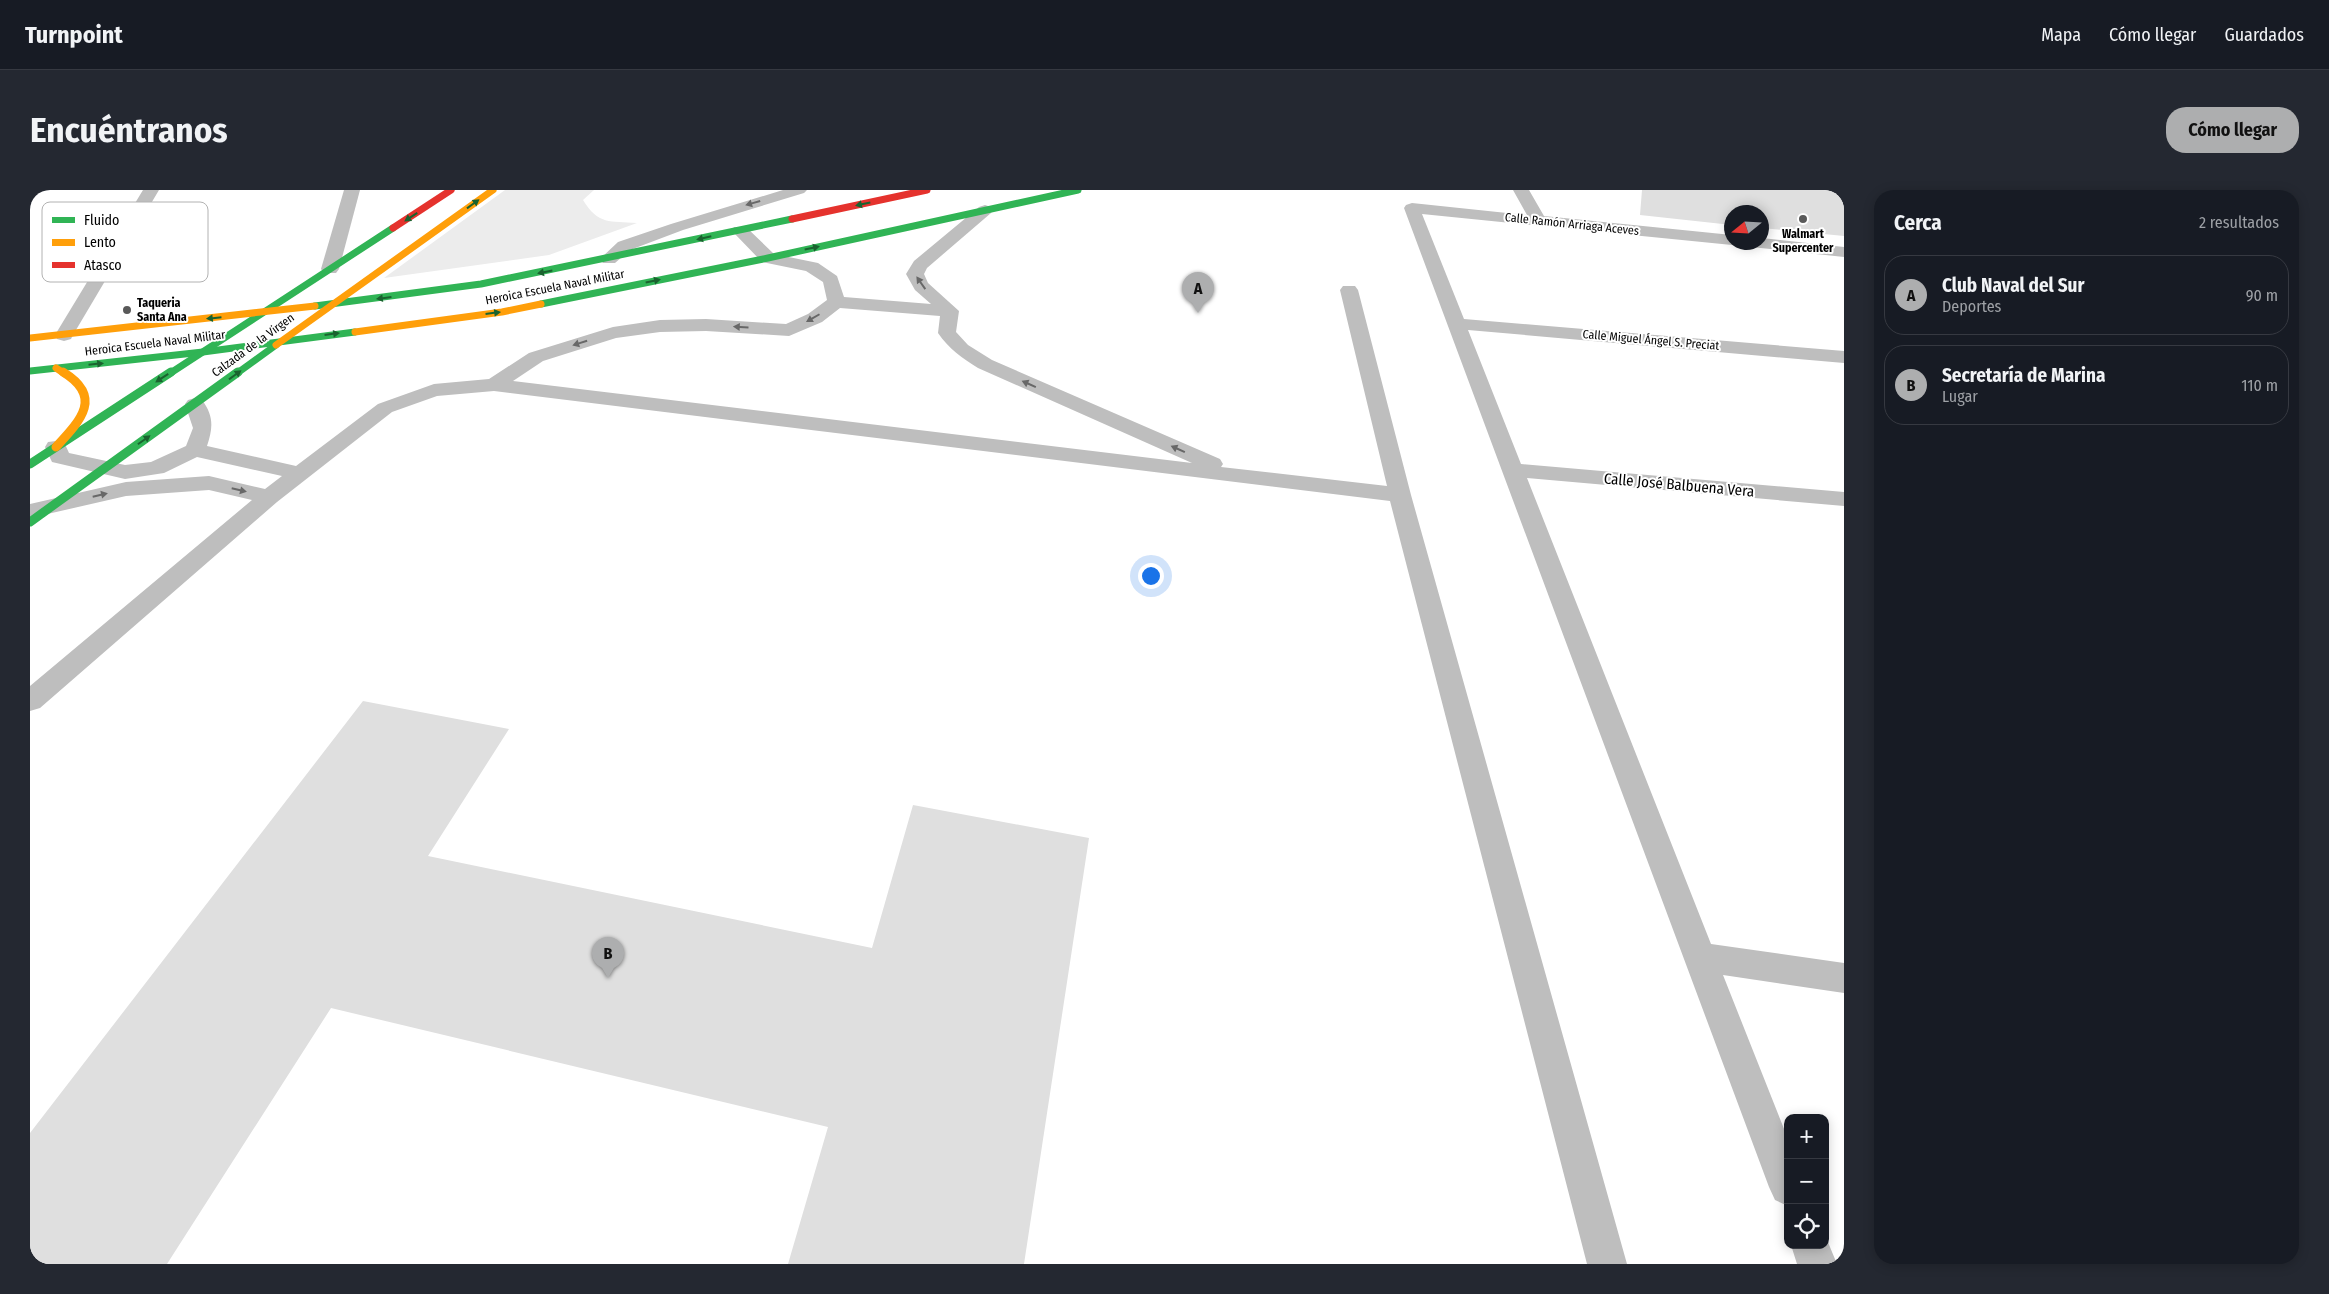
<!DOCTYPE html>
<html lang="es">
<head>
<meta charset="utf-8">
<style>
  body { margin:0; font-family:"Fira Sans Condensed",sans-serif; background:#242831; color:#f1f3f6 }
  .controls { position:absolute; right:15px; bottom:15px; display:grid; overflow:hidden; border-radius:10px; box-shadow:0 2px 12px #0003 }
  .controls button { width:45px; height:45px; display:grid; place-items:center; padding:0; border:0; border-bottom:1px solid #363941; background:#171b24; color:#f1f3f6; font:25px sans-serif }
  .compass { position:absolute; left:1694px; top:15px; width:45px; height:45px; border-radius:50%; background:#171b24; box-shadow:0 2px 12px #0003; rotate:252deg }
  .you { position:absolute; left:1120px; top:385px; width:18px; height:18px; margin:-12px; border:4px solid #fff; border-radius:50%; background:#1a73e8; box-shadow:0 0 0 8px #1a73e833 }
  .badge { display:grid; place-items:center; width:32px; height:32px; border-radius:50%; background:#adaeaf; color:#111; font-size:16px; font-weight:700 }
  .pin { position:absolute; translate:-50% -41px; filter:drop-shadow(0 1px 2px #0008) }
  .pin::after { content:''; position:absolute; top:26px; width:18px; height:15px; background:inherit; clip-path:polygon(0 0,100% 0,50% 100%) }
  .list { margin:0; padding:0; list-style:none }
  h2 { display:flex; justify-content:space-between; align-items:center; height:65px; margin:0; padding:0 20px; font-size:21px }
  h2 small { font-size:16px; font-weight:400; color:#9ea1a6 }
  .list li { display:grid; grid-template-columns:32px 1fr auto; gap:15px; align-items:center; box-sizing:border-box; height:80px; margin:0 10px 10px; padding:0 10px; border:1px solid #363941; border-radius:20px }
  .list b { display:block; font-size:19px; white-space:nowrap }
  .list p { margin:0; font-size:16px; white-space:nowrap; color:#9ea1a6 }
  .list em { font-size:16px; font-style:normal; color:#9ea1a6 }
  .icon { flex:none; width:28px; height:28px; fill:none; stroke:currentColor; stroke-width:2; stroke-linecap:round; stroke-linejoin:round }
  .map { position:relative; flex:none; width:1814px; height:1074px; overflow:hidden; border-radius:20px }
  header { display:flex; align-items:center; gap:30px; box-sizing:border-box; height:70px; padding:0 25px; background:#171b24; border-bottom:1px solid #363941 }
  header strong { font-size:24px }
  nav { display:flex; gap:28px; margin-inline-start:auto; font-size:18px }
  .intro { display:flex; align-items:center; justify-content:space-between; box-sizing:border-box; height:120px; padding:0 30px }
  h1 { margin:0; font-size:35px }
  .button { padding:12px 22px; border-radius:20px; background:#adaeaf; color:#111; font-size:18px; font-weight:700 }
  main { display:flex; gap:30px; padding:0 30px }
  aside { flex:1; background:#171b24; border-radius:20px; box-shadow:0 2px 12px #0003 }
  .map>svg:first-child { display:block }
  .green { fill:#ececec }
  .building { fill:#dfdfdf }
  .lines { fill:none; stroke-linecap:round; stroke-linejoin:round }
  .lane { fill:#bebebe; fill-rule:evenodd }
  .street { fill:#bebebe; fill-rule:evenodd }
  .fast-far1 { stroke:#30b455; stroke-width:7 }
  .fast { stroke:#30b455; stroke-width:9 }
  .slow-far1 { stroke:#ff9f0a; stroke-width:7 }
  .slow { stroke:#ff9f0a; stroke-width:9 }
  .jam { stroke:#e5322d; stroke-width:7 }
  .oneway { fill:#686868 }
  .oneway2 { fill:#1a632f }
  .poi-dot { fill:#595959; stroke:#fff; stroke-width:2 }
  .labels { text-anchor:middle; stroke-width:4; stroke-linejoin:round; paint-order:stroke }
  .far-street-label { font-size:12px; fill:#000; stroke:#fff }
  .far-poi-label { font-size:12px; font-weight:bold; fill:#000; stroke:#fff }
  .street-label { font-size:15px; fill:#000; stroke:#fff }
  .key { fill:#fff; stroke:#b2b2b2; stroke-width:1 }
  .key-label { font-size:14px; fill:#000 }
</style>
</head>
<body>
<header>
<strong>Turnpoint</strong>
<nav><a>Mapa</a><a>Cómo llegar</a><a>Guardados</a></nav>
</header>
<div class="intro"><h1>Encuéntranos</h1><a class="button">Cómo llegar</a></div>
<main>
<div class="map">
<svg width="1814" height="1074" viewBox="0 0 1814 1074">
  <rect width="100%" height="100%" fill="#fff"/>
  <path class="green" d="M 475,0 L 564,0 L 553,10 C 568,35 580,31 607,33 L 519,65 L 354,88 Z"/>
  <g class="building">
    <path d="M 1612,0 L 1814,0 L 1814,46 L 1732,38 L 1732,22 L 1702,22 L 1702,35 L 1610,25 Z"/>
    <path d="M 333,511 L 479,539 L 398,666 L 842,758 L 883,615 L 1059,648 L 994,1074 L 758,1074 L 798,937 L 301,818 L 137,1074 L 0,1074 L 0,943 Z"/>
  </g>
  <g class="lines">
    <g class="lane">
      <path d="M 753,0 L 777,0 L 774,3 L 653,40 L 600,60 L 585,73 L 573,73 L 570,69 L 588,52 L 641,34 Z"/>
      <path d="M 955,15 L 961,17 L 963,20 L 961,23 L 897,78 L 894,84 L 898,93 L 929,121 L 926,142 L 938,155 L 962,170 L 1190,269 L 1193,274 L 1191,277 L 1357,296 L 1310,100 L 1313,96 L 1325,96 L 1328,100 L 1381,305 L 1597,1074 L 1557,1074 L 1360,311 L 464,201 L 407,206 L 362,222 L 247,312 L 10,518 L 0,521 L 0,496 L 222,310 L 179,300 L 96,306 L 0,328 L 0,314 L 96,292 L 179,286 L 235,299 L 252,286 L 167,267 L 134,283 L 95,289 L 22,272 L 15,257 L 18,252 L 26,251 L 34,252 L 39,263 L 95,275 L 121,272 L 156,256 L 163,238 L 155,214 L 158,210 L 165,208 L 172,210 C 184,226 183,238 177,256 L 266,276 L 348,214 L 404,194 L 459,189 L 499,163 L 583,137 L 630,130 L 676,129 L 756,134 L 778,124 L 797,110 L 793,92 L 776,81 L 732,72 L 704,43 L 702,40 L 704,37 L 716,37 L 744,64 L 788,73 L 807,86 L 814,107 L 901,114 L 885,100 L 876,84 L 884,71 L 949,17 ZM 810,118 L 910,126 L 908,143 C 919,159 932,168 948,178 L 1162,273 L 483,191 L 513,171 L 586,148 L 630,142 L 676,141 L 759,146 L 792,132 Z"/>
    </g>
    <g class="street">
      <path d="M 113,0 L 129,0 L 43,145 L 41,149 L 34,151 L 27,149 L 25,145 Z"/>
      <path d="M 314,0 L 330,0 L 309,79 L 306,83 L 294,83 L 291,79 Z"/>
      <path d="M 1483,0 L 1499,0 L 1514,26 L 1702,45 L 1702,52 L 1709,52 L 1702,55 L 1392,24 L 1434,129 L 1814,161 L 1814,173 L 1438,140 L 1491,274 L 1814,302 L 1814,316 L 1497,288 L 1681,754 L 1814,773 L 1814,803 L 1693,785 L 1758,949 L 1758,1016 L 1745,1010 L 1739,997 L 1374,18 L 1376,15 L 1382,13 L 1497,25 Z"/>
      <path d="M 1732,48 L 1814,57 L 1814,67 L 1721,57 L 1713,52 L 1732,52 Z"/>
      <path d="M 1795,1045 L 1807,1074 L 1767,1074 L 1761,1055 L 1795,1055 Z"/>
    </g>
    <g class="fast-far1">
      <path d="M 511,114 L 738,68 L 1048,0"/>
      <path d="M 285,116 L 451,94 L 762,29"/>
      <path d="M 0,181 L 173,162 L 325,142"/>
      <path d="M 139,184 L 363,38"/>
      <path d="M 206,184 L 246,155"/>
    </g>
    <g class="fast">
      <path d="M 0,274 L 141,182"/>
      <path d="M 0,332 L 208,182"/>
    </g>
    <g class="slow-far1">
      <path d="M 325,142 L 472,122 L 511,114"/>
      <path d="M 0,148 L 285,116"/>
      <path d="M 246,155 L 463,0"/>
      <path d="M 26,178 L 35,184"/>
    </g>
    <path class="slow" d="M 26,257 C 50,231 74,207 33,182"/>
    <g class="jam">
      <path d="M 762,29 L 897,0"/>
      <path d="M 363,38 L 421,0"/>
    </g>
  </g>
  <defs><path id="oneway-solid" d="M-6-.8H1V-3.2L6.5 0L1 3.2V.8H-6Z" transform="scale(1.25)"/></defs>
  <g class="oneway">
    <use href="#oneway-solid" transform="translate(723 13) rotate(164)"/>
    <use href="#oneway-solid" transform="translate(891 93) rotate(-125)"/>
    <use href="#oneway-solid" transform="translate(783 128) rotate(150)"/>
    <use href="#oneway-solid" transform="translate(711 137) rotate(-177)"/>
    <use href="#oneway-solid" transform="translate(550 153) rotate(162)"/>
    <use href="#oneway-solid" transform="translate(999 194) rotate(-156)"/>
    <use href="#oneway-solid" transform="translate(1148 259) rotate(-156)"/>
    <use href="#oneway-solid" transform="translate(209 300) rotate(13)"/>
    <use href="#oneway-solid" transform="translate(70 305) rotate(-13)"/>
  </g>
  <g class="oneway2">
    <use href="#oneway-solid" transform="translate(443 14) rotate(-36)"/>
    <use href="#oneway-solid" transform="translate(833 14) rotate(168)"/>
    <use href="#oneway-solid" transform="translate(381 27) rotate(147)"/>
    <use href="#oneway-solid" transform="translate(674 48) rotate(167)"/>
    <use href="#oneway-solid" transform="translate(782 58) rotate(-12)"/>
    <use href="#oneway-solid" transform="translate(515 82) rotate(169)"/>
    <use href="#oneway-solid" transform="translate(623 91) rotate(-12)"/>
    <use href="#oneway-solid" transform="translate(354 108) rotate(173)"/>
    <use href="#oneway-solid" transform="translate(463 123) rotate(-7)"/>
    <use href="#oneway-solid" transform="translate(184 128) rotate(174)"/>
    <use href="#oneway-solid" transform="translate(302 144) rotate(-7)"/>
    <use href="#oneway-solid" transform="translate(66 174) rotate(-6)"/>
    <use href="#oneway-solid" transform="translate(205 185) rotate(-36)"/>
    <use href="#oneway-solid" transform="translate(132 188) rotate(147)"/>
    <use href="#oneway-solid" transform="translate(114 250) rotate(-35)"/>
  </g>
  <g class="poi-dot">
    <circle cx="1773" cy="29" r="5"/>
    <circle cx="97" cy="120" r="5"/>
  </g>
  <g class="labels">
    <g class="far-street-label">
      <text transform="translate(1542 34) rotate(6)" y="4">Calle Ramón Arriaga Aceves</text>
      <text transform="translate(525 97) rotate(-11)" y="4">Heroica Escuela Naval Militar</text>
      <text transform="translate(1621 150) rotate(5)" y="4">Calle Miguel Ángel S. Preciat</text>
      <text transform="translate(125 153) rotate(-7)" y="4">Heroica Escuela Naval Militar</text>
      <text transform="translate(223 155) rotate(-36)" y="4">Calzada de la Virgen</text>
    </g>
    <g class="far-poi-label">
      <text x="1773" y="48">Walmart<tspan x="1773" dy="14">Supercenter</tspan></text>
      <text x="107" y="117" text-anchor="start">Taqueria<tspan x="107" dy="14">Santa Ana</tspan></text>
    </g>
    <g class="street-label">
      <text transform="translate(1649 295) rotate(5)" y="5">Calle José Balbuena Vera</text>
    </g>
  </g>
  <rect x="12" y="12" width="166" height="80" rx="8" class="key"/>
  <rect x="22" y="27" width="23" height="6" fill="#30b455"/>
  <rect x="22" y="49" width="23" height="7" fill="#ff9f0a"/>
  <rect x="22" y="72" width="23" height="6" fill="#e5322d"/>
  <g class="key-label">
    <text x="54" y="35">Fluido</text>
    <text x="54" y="57">Lento</text>
    <text x="54" y="80">Atasco</text>
  </g>
</svg>
<div class="controls">
<button>+</button>
<button>−</button>
<button><svg class="icon" aria-label="locate" viewBox="0 0 24 24"><circle cx="12" cy="12" r="6"/><path d="M12 2v4M12 18v4M2 12h4M18 12h4"/></svg></button>
</div>
<svg class="compass" viewBox="-18 -18 36 36"><path d="M0-13l5 13h-10z" fill="#e53935"/><path d="M0 13l5-13h-10z" fill="#9ea1a6"/></svg>
<div class="you"></div>
<div class="pin badge" style="left:1168px;top:123px">A</div>
<div class="pin badge" style="left:578px;top:788px">B</div>
</div>
<aside>
<h2>Cerca<small>2 resultados</small></h2>
<ul class="list">
<li><span class="badge">A</span><div><b>Club Naval del Sur</b><p>Deportes</p></div><em>90 m</em></li>
<li><span class="badge">B</span><div><b>Secretaría de Marina</b><p>Lugar</p></div><em>110 m</em></li>
</ul>
</aside>
</main>
</body>
</html>
